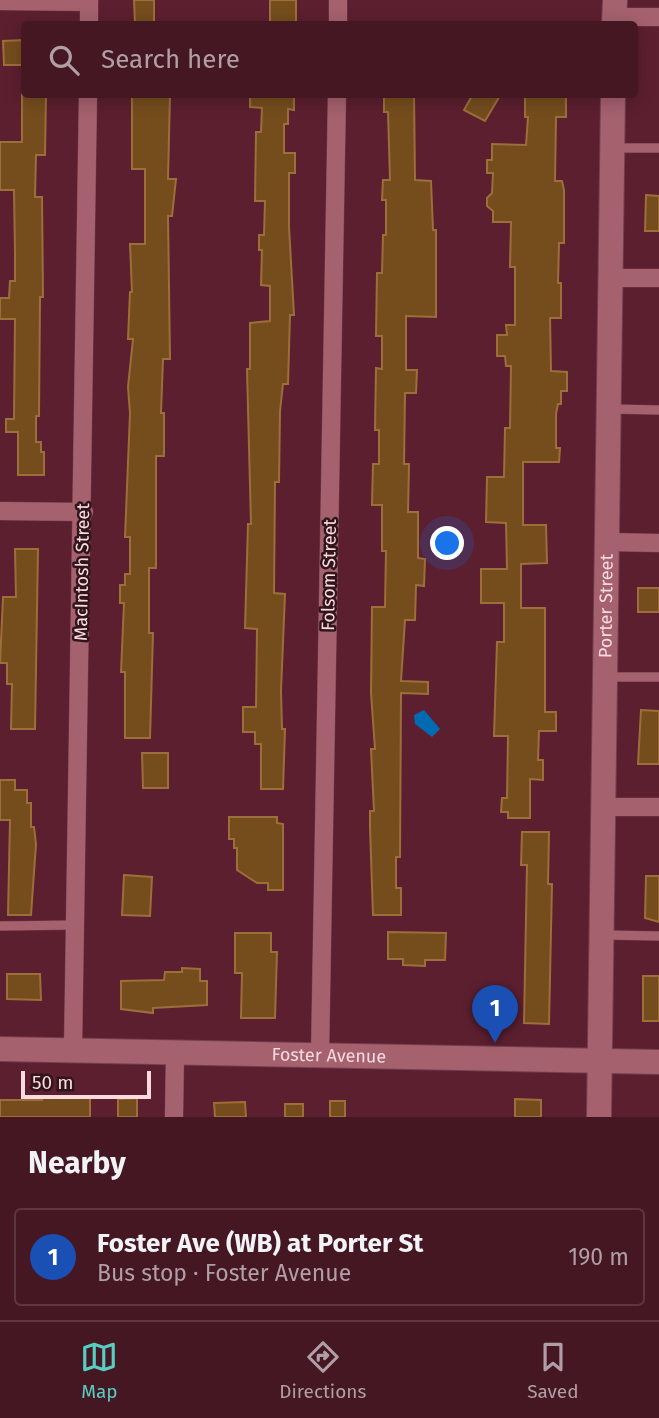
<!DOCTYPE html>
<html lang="en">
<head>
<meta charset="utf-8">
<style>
  body { margin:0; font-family:"Fira Sans",sans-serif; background:#4f2430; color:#f1f3f6 }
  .scale { position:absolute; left:21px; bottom:18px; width:130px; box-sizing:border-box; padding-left:7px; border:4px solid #fbdbe0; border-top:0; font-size:19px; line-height:24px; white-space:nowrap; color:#fbdbe0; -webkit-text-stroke:5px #30151b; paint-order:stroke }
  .you { position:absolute; left:448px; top:544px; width:24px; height:24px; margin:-18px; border:5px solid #fff; border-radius:50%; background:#1a73e8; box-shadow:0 0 0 10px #1a73e833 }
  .badge { display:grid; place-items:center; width:46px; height:46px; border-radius:50%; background:#56cec4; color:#fff; font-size:23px; font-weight:700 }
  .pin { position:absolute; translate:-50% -58px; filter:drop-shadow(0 2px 4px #0008) }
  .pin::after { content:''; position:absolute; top:37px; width:24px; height:21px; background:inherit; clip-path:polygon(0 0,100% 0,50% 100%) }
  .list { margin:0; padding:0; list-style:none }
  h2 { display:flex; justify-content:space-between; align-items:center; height:91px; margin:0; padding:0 28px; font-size:30px }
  h2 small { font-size:23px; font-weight:400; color:#b09fa6 }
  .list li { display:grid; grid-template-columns:46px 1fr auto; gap:21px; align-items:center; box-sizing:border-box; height:98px; margin:0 14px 14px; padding:0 14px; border:2px solid #5d3641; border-radius:7px }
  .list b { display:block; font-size:26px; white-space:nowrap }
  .list p { margin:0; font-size:23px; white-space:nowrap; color:#b09fa6 }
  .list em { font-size:23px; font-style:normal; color:#b09fa6 }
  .icon { flex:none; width:38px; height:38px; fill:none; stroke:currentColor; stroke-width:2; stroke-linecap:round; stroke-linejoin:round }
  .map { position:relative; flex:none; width:659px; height:1117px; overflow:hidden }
  .search { position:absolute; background:#451723; box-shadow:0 4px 18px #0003; left:21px; right:21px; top:21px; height:77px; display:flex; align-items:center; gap:18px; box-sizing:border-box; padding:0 24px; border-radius:7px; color:#b09fa6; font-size:26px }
  .sheet { height:203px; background:#451723 }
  nav { display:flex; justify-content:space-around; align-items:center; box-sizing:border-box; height:98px; border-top:2px solid #5d3641; background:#451723; font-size:19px; color:#b09fa6 }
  nav a { display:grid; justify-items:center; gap:4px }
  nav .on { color:#56cec4 }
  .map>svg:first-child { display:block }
  .water { fill:#016bb2 }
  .building { fill:#754d1d; stroke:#9c6e3a; stroke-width:2 }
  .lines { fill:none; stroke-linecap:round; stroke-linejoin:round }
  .lane-casing { stroke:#733f4f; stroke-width:10 }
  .street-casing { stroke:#733f4f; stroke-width:19 }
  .secondary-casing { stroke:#733f4f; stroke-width:26 }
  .lane { stroke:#a5616e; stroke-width:9 }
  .street { stroke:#a5616e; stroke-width:18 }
  .secondary { stroke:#a5616e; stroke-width:24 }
  .labels { text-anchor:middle; stroke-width:5; stroke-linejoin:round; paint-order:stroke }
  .street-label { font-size:18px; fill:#fbdbe0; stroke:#30151b }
</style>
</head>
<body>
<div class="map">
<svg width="659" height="1117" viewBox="0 0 659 1117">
  <rect width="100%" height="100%" fill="#5c1f2f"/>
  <path class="water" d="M 424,710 L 440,729 L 432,737 L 415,724 L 414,715 Z"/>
  <g class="building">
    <path d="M 134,0 L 154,0 L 154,24 L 135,24 Z"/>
    <rect x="270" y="0" width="26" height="24"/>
    <path d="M 24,40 L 24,65 L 4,65 L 3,41 Z"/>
    <path d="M 22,94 L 46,94 L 45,155 L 36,155 L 35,197 L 42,197 L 43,297 L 40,297 L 39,416 L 36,416 L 36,442 L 41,442 L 41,452 L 44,452 L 44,475 L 18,475 L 18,432 L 6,432 L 6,419 L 14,419 L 15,319 L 0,319 L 0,298 L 9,298 L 10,281 L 15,281 L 15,254 L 14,190 L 0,190 L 0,142 L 22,142 Z"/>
    <path d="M 132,94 L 170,94 L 168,179 L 176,179 L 172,216 L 168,216 L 170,359 L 163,359 L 161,413 L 164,413 L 164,456 L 156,456 L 156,568 L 149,568 L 149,633 L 153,633 L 150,738 L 125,738 L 125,672 L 121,672 L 124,603 L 120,603 L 120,585 L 125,585 L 125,574 L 130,574 L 130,537 L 125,537 L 130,413 L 128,387 L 133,339 L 128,339 L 130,292 L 132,292 L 130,244 L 145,244 L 145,169 L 132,169 Z"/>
    <path d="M 262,94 L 294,96 L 294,110 L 288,109 L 288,124 L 284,124 L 284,153 L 295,153 L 295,173 L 289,173 L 289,227 L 294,315 L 290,315 L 288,384 L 283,384 L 280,411 L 279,482 L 275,482 L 274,593 L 285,594 L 281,691 L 282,729 L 285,729 L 283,789 L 261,789 L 261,744 L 255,744 L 255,732 L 243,732 L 243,707 L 256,707 L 257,629 L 245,628 L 248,524 L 251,524 L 247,369 L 250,369 L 250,323 L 270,321 L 270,286 L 261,285 L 262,250 L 259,250 L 259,235 L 264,235 L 265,201 L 255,201 L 256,132 L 261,132 L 262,108 L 250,107 L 250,96 Z"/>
    <path d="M 384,94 L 414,94 L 415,180 L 431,181 L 433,230 L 436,230 L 436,317 L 406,316 L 406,370 L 417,370 L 416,393 L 405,393 L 404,464 L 409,464 L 408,512 L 418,512 L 418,558 L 425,559 L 424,586 L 416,585 L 415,620 L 405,620 L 401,681 L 428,682 L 428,694 L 401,693 L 400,857 L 396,857 L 396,888 L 401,888 L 401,915 L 373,915 L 370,827 L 370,811 L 374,811 L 371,749 L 375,749 L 371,693 L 372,607 L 385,607 L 386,551 L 382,551 L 382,505 L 372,505 L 373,464 L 379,464 L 379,430 L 375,430 L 376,368 L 382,369 L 382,336 L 376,336 L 377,273 L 382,273 L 383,235 L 386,235 L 386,200 L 382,200 L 383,180 L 390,180 L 388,112 L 384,112 Z"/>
    <path d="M 473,94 L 501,94 L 485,121 L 464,110 Z"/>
    <path d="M 525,94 L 566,94 L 566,117 L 556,117 L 555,181 L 562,181 L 564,190 L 564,243 L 559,243 L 558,283 L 561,283 L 561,318 L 550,318 L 551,371 L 567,372 L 567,391 L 561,391 L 561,404 L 558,404 L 556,414 L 556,448 L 560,448 L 559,462 L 523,462 L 523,525 L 546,525 L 547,563 L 521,564 L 521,608 L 545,608 L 545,712 L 556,712 L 556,731 L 539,731 L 538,760 L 543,760 L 543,780 L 530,779 L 530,818 L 508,818 L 508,812 L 501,812 L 502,798 L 507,798 L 508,736 L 494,736 L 497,642 L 504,642 L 504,603 L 481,603 L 481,569 L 507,569 L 506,523 L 486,522 L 487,477 L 504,477 L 505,428 L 510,428 L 511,366 L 506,366 L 505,356 L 497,356 L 497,335 L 507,335 L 506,325 L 515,325 L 515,267 L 510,267 L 511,222 L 493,222 L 493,211 L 487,206 L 487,198 L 492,193 L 493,173 L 487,173 L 487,160 L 492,160 L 492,144 L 526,145 L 528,117 L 525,117 Z"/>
    <path d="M 646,195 L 659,196 L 659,231 L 645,231 Z"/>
    <path d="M 15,549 L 38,549 L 35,729 L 11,729 L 12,684 L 7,684 L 7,663 L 0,663 L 3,597 L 16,597 Z"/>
    <rect x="638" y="588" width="21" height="24"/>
    <path d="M 641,710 L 659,711 L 659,764 L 638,764 Z"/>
    <path d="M 142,753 L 168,753 L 168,788 L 143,788 Z"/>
    <path d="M 0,780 L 15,780 L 15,790 L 27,790 L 27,803 L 31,803 L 31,827 L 34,827 L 36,844 L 31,915 L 8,915 L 10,820 L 0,820 Z"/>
    <path d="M 229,817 L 277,817 L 277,823 L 283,824 L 283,890 L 268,890 L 268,883 L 257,883 L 237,870 L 237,848 L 234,848 L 234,839 L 229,839 Z"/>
    <path d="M 522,832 L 549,832 L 548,884 L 552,884 L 549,1024 L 524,1023 L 527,865 L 521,865 Z"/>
    <path d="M 124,875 L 152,877 L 150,916 L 122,915 Z"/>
    <path d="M 646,876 L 659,876 L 659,922 L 645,918 Z"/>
    <path d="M 388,932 L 446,933 L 445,960 L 425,960 L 425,966 L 403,965 L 403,959 L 388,959 Z"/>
    <path d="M 235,933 L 271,933 L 271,952 L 277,952 L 275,1018 L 241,1018 L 242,973 L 235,973 Z"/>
    <path d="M 182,968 L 200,969 L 200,981 L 207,981 L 207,1005 L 153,1008 L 153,1013 L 121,1009 L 121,981 L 164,980 L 165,972 L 182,972 Z"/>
    <path d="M 7,974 L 40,974 L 41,1000 L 7,999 Z"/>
    <rect x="643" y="976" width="16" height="45"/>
    <path d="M 42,1096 L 90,1097 L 90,1117 L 0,1117 L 0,1100 L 42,1100 Z"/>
    <path d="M 137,1098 L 137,1117 L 118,1117 L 118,1099 Z"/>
    <path d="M 515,1099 L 541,1100 L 541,1117 L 515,1117 Z"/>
    <rect x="330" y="1101" width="15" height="16"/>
    <path d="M 245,1102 L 246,1117 L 215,1117 L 214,1103 Z"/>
    <rect x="285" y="1104" width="18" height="13"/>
  </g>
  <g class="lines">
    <defs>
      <g id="lane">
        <path d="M 615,148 L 659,148"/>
        <path d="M 612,409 L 659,410"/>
        <path d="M 608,677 L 659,677"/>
        <path d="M 0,926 L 76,925"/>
        <path d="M 605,935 L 659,936"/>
      </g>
      <g id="street">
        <path d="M 0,1 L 89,2"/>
        <path d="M 614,17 L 659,17"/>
        <path d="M 89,24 L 89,0"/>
        <path d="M 338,24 L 338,0"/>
        <path d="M 610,278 L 659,278"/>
        <path d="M 0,511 L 84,512"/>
        <path d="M 607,542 L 659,543"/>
        <path d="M 603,807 L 659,807"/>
        <path d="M 73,1050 L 88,94"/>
        <path d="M 320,1055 L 337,94"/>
        <path d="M 174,1117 L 175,1053"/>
      </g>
      <g id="secondary">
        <path d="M 614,24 L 615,0"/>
        <path id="s1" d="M 0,1049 L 659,1062"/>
        <path id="s2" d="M 599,1117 L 613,94"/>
      </g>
    </defs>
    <use href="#lane" class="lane-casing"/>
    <use href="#street" class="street-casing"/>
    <use href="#secondary" class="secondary-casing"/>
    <use href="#lane" class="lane"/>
    <use href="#street" class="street"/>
    <use href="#secondary" class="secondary"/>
  </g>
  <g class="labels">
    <g class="street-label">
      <text transform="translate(82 572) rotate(-89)" y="6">MacIntosh Street</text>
      <text transform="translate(329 575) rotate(-89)" y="6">Folsom Street</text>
      <text dy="6" stroke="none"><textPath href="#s2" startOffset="511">Porter Street</textPath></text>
      <text dy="6" stroke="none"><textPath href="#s1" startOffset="329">Foster Avenue</textPath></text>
    </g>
  </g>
</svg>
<div class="scale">50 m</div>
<div class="you"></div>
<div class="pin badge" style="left:495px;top:1043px;background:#1a4fb4">1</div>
<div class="search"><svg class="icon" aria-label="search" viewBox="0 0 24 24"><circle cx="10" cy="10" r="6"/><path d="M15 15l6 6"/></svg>Search here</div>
</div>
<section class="sheet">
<h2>Nearby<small></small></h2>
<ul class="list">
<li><span class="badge" style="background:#1a4fb4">1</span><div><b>Foster Ave (WB) at Porter St</b><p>Bus stop · Foster Avenue</p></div><em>190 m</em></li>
</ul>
</section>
<nav>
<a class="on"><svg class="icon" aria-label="map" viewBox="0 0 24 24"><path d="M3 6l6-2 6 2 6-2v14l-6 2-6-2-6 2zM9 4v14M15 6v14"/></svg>Map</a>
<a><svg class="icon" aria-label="directions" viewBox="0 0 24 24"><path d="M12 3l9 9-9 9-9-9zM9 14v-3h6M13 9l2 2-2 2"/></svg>Directions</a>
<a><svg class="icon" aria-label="saved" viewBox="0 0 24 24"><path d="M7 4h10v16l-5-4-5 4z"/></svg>Saved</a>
</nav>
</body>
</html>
